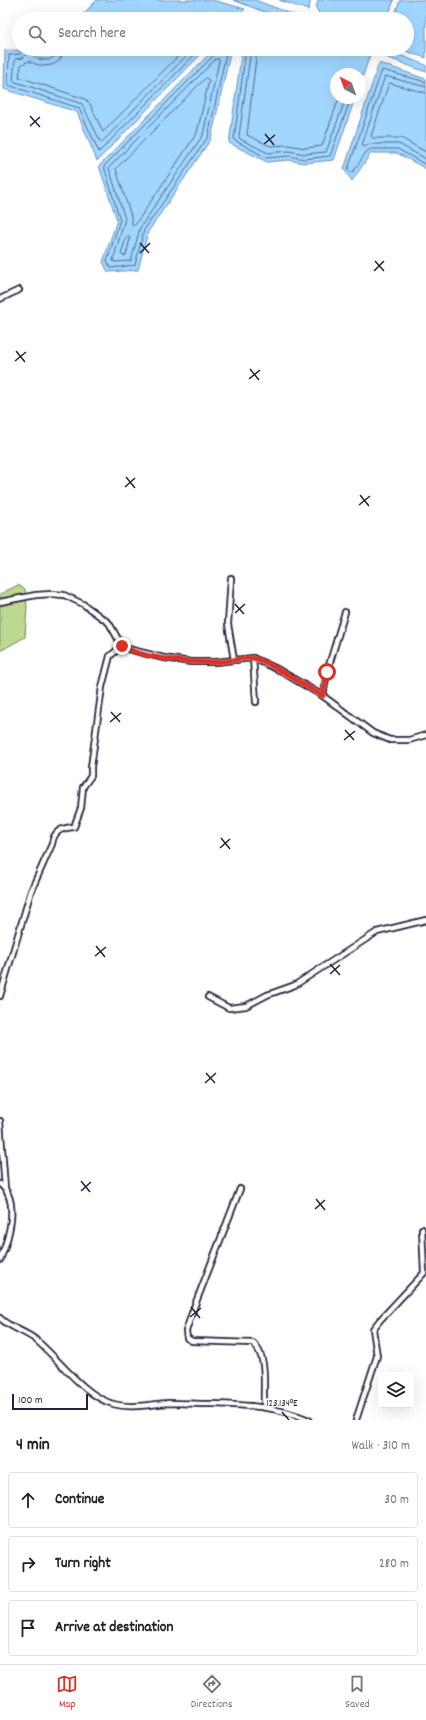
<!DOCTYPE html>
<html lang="en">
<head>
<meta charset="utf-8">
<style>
  body { margin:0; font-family:Dekko,sans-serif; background:#f2f2f2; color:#222 }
  .controls { position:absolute; right:12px; bottom:12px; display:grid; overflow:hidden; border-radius:4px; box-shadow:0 4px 16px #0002 }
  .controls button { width:36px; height:36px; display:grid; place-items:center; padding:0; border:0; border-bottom:1px solid #e0e0e0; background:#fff; color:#222; font:20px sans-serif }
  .compass { position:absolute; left:330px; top:68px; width:36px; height:36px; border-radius:50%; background:#fff; box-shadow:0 4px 16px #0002; rotate:319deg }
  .scale { position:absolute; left:12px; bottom:10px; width:76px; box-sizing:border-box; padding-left:4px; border:2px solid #22223b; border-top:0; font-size:11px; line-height:14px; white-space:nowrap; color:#22223b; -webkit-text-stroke:3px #fff; paint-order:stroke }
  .stop { position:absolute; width:12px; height:12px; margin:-9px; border:3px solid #d93025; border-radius:50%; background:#fff }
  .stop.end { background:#d93025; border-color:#fff; box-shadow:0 1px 4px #0008 }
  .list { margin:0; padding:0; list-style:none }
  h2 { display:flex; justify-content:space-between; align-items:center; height:52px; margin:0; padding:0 16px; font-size:17px }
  h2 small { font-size:13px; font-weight:400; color:#767676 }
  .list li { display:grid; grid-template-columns:26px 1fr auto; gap:12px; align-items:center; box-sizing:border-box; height:56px; margin:0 8px 8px; padding:0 8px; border:1px solid #e0e0e0; border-radius:4px }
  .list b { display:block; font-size:15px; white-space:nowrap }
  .list em { font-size:13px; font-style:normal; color:#767676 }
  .icon { flex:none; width:22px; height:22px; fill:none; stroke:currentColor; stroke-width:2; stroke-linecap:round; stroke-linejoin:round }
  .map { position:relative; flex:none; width:426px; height:1420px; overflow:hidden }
  .search { position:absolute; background:#fff; box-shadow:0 4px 16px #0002; left:12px; right:12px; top:12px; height:44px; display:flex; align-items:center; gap:10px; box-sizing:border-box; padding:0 14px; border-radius:22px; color:#767676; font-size:15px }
  .sheet { height:244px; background:#fff }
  nav { display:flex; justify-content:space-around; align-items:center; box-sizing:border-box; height:56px; border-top:1px solid #e0e0e0; background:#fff; font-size:11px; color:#767676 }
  nav a { display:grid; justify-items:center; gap:2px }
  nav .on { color:#d93025 }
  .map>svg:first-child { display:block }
  .green { fill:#bdd88f; stroke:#707d65 }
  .water { fill:#a0d6ff; stroke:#6e8eb1 }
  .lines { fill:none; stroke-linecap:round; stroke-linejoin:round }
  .shore { stroke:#546a89; stroke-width:1 }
  .minor-casing { stroke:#22223b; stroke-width:8 }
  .minor { stroke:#fff; stroke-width:4.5 }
  .route { stroke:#d93025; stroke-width:5 }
  .ticks { fill:none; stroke:#22223b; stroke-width:1.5 }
  .ticks-label { font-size:10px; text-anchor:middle; fill:#22223b; stroke:#fff; stroke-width:3; stroke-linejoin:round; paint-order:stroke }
</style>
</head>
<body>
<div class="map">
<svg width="426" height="1420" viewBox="0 0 426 1420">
  <rect width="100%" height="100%" fill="#fff"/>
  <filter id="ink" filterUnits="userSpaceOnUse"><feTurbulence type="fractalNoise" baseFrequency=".025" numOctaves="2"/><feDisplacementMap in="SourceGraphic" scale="8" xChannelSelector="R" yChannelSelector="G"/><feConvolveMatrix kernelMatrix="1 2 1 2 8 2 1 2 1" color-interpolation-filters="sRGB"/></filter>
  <g filter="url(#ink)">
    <path class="green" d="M 18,585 L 25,589 L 27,607 L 25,637 L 0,651 L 0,594 Z"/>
    <g class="water">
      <path d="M 97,0 L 213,0 L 245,9 L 235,19 L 78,19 Z"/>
      <path d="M 233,0 L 255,0 L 305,19 L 283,19 Z"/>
      <path d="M 279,0 L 311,0 L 308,10 Z"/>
      <path d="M 318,0 L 394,0 L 387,19 L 322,19 L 316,8 Z"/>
      <path d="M 400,0 L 426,0 L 426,58 L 400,49 L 407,49 L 407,19 L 393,19 Z"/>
      <path d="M 50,49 L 206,49 L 97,161 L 77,112 L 4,89 L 5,50 L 47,51 Z"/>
      <path d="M 214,49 L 231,49 L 211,139 L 148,232 L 138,270 L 108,272 L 103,262 L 117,220 L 99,166 Z"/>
      <path d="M 242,49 L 352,49 L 370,55 L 360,84 L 360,74 L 336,74 L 336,98 L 355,98 L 334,160 L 304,163 L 289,160 L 267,162 L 229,143 Z"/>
      <path d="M 364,49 L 383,49 L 426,65 L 426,72 Z"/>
      <path d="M 379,63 L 426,79 L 426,169 L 397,153 L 371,153 L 352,181 L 344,169 Z"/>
    </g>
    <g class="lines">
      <g class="shore">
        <path d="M 23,49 L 20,54 L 9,55 L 8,85 L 79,108 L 99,152 L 200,49"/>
        <path d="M 57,49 L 55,56 L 49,60 L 37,59 L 29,51 L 23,58 L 15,59 L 13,81 L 82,104 L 101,143 L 193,49"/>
        <path d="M 63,49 C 63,68 42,69 29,61 L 21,65 L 19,77 L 85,99 L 90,104 L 103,132 L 185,49"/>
        <path d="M 216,49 L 215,54 L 104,166 L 120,220 L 107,261 L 111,268 L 135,265 L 144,230 L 208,137 L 227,49"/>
        <path d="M 246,49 L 234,140 L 267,158 L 289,156 L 304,159 L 330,156 L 351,98"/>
        <path d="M 251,49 L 239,136 L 240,139 L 268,153 L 289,151 L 305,154 L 326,152 L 346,98"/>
        <path d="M 257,49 L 247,135 L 270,146 L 289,145 L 305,148 L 322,146 L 339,98"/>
        <path d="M 216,59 L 219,59 L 219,61 L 203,135 L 140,228 L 131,261 L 114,262 L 113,260 L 125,219 L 109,168 Z"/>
        <path d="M 206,78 L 209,80 L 197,133 L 135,225 L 132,225 L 131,216 L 116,169 Z"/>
        <path d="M 426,82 L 382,70 L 348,169 L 350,172 L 353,172 L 367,151 L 371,149 L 398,149 L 426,165"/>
        <path d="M 426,87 L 385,76 L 362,145 L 364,147 L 370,144 L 399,144 L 426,159"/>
        <path d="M 426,93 L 389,83 L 371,136 L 373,138 L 401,138 L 426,152"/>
        <path d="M 129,237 L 130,239 L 126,255 L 123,256 L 121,254 L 126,238 Z"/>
      </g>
      <defs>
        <g id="minor">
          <path d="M 0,299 L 19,290"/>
          <path d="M 231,578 L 228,624 L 234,660"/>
          <path d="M 0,602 L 36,595 L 52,594 L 64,595 L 83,604 L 109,623 L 122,646 L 128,649 L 164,658 L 191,662 L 216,662 L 253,658 L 277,669 L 323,696 L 373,733 L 390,740 L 409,740 L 426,735"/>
          <path d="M 253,658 L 256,702"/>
          <path d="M 323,696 L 327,672 L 345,612"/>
          <path d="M 0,996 L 31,891 L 52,844 C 54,830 62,828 74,827 L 81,808 L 83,787 L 91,776 L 91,767 L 102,687 L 110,656 L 122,646"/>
          <path d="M 208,997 L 229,1008 L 246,1006 L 267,995 L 295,985 L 377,932 L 426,920"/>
          <path d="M 0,1121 L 5,1188"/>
          <path d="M 0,1184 C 21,1200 8,1240 0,1260"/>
          <path d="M 240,1189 L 193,1310 L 186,1331 L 187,1338 L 192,1341 L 253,1343 C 268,1357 263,1384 264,1403 L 268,1407"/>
          <path d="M 0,1318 C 10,1328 25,1331 36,1340 C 60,1360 83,1395 113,1404 C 131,1409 151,1404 168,1403 C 182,1403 197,1404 211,1404 C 245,1405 277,1406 309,1420"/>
          <path d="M 356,1420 L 377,1356 L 373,1329 L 380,1320 L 424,1273 L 422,1229"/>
        </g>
      </defs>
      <use href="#minor" class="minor-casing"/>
      <use href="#minor" class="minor"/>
    </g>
  </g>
  <g class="lines" filter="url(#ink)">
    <path class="route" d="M 122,646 C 145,659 189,663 215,662 C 227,662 240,658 252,658 C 265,659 308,688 323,696 L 327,672"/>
  </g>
  <path class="ticks" d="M 30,116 L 40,127M 30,126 L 40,117M 265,134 L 274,145M 264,144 L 275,135M 140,243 L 149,253M 140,253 L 150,243M 375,261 L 384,271M 374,271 L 384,261M 16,351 L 25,362M 15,361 L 26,352M 250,369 L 259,380M 249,379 L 260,370M 126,477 L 135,488M 125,487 L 135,478M 360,495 L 369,506M 359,505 L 370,496M 235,604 L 244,614M 235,613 L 245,604M 111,712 L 120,722M 110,722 L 121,713M 345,730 L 354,740M 344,740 L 355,731M 221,838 L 230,849M 220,848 L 230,839M 96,946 L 105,957M 95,956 L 106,947M 330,964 L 340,975M 330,974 L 340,965M 206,1073 L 215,1083M 205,1083 L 216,1073M 81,1181 L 90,1192M 81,1191 L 91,1182M 316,1199 L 325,1210M 315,1209 L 325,1200M 191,1307 L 200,1318M 190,1317 L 201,1308M 282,1412 L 289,1420"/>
  <g class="ticks-label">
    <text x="282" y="1406">123.134°E</text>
  </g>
</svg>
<div class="controls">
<button><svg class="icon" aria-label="layers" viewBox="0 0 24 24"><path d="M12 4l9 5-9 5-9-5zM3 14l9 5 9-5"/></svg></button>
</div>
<svg class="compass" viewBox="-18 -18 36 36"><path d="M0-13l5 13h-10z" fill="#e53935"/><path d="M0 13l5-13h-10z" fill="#767676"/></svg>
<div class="scale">100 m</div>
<div class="stop" style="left:327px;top:672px"></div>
<div class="stop end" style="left:122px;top:646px"></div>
<div class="search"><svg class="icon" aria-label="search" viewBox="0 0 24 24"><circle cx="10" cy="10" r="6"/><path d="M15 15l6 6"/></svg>Search here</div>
</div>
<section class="sheet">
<h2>4 min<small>Walk · 310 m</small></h2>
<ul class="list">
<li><svg class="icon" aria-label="ahead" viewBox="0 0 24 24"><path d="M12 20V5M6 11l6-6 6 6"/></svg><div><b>Continue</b></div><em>30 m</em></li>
<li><svg class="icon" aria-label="right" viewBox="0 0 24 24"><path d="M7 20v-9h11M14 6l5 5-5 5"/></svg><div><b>Turn right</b></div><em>280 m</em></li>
<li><svg class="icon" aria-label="arrive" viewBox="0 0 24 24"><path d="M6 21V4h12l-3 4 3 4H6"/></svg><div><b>Arrive at destination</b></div></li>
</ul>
</section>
<nav>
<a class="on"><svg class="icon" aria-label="map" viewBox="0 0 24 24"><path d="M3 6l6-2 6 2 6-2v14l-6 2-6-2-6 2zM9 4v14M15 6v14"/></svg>Map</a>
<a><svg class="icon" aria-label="directions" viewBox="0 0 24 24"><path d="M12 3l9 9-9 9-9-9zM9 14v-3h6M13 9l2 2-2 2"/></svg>Directions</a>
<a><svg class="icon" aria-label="saved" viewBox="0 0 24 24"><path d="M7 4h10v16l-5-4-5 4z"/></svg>Saved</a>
</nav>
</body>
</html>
